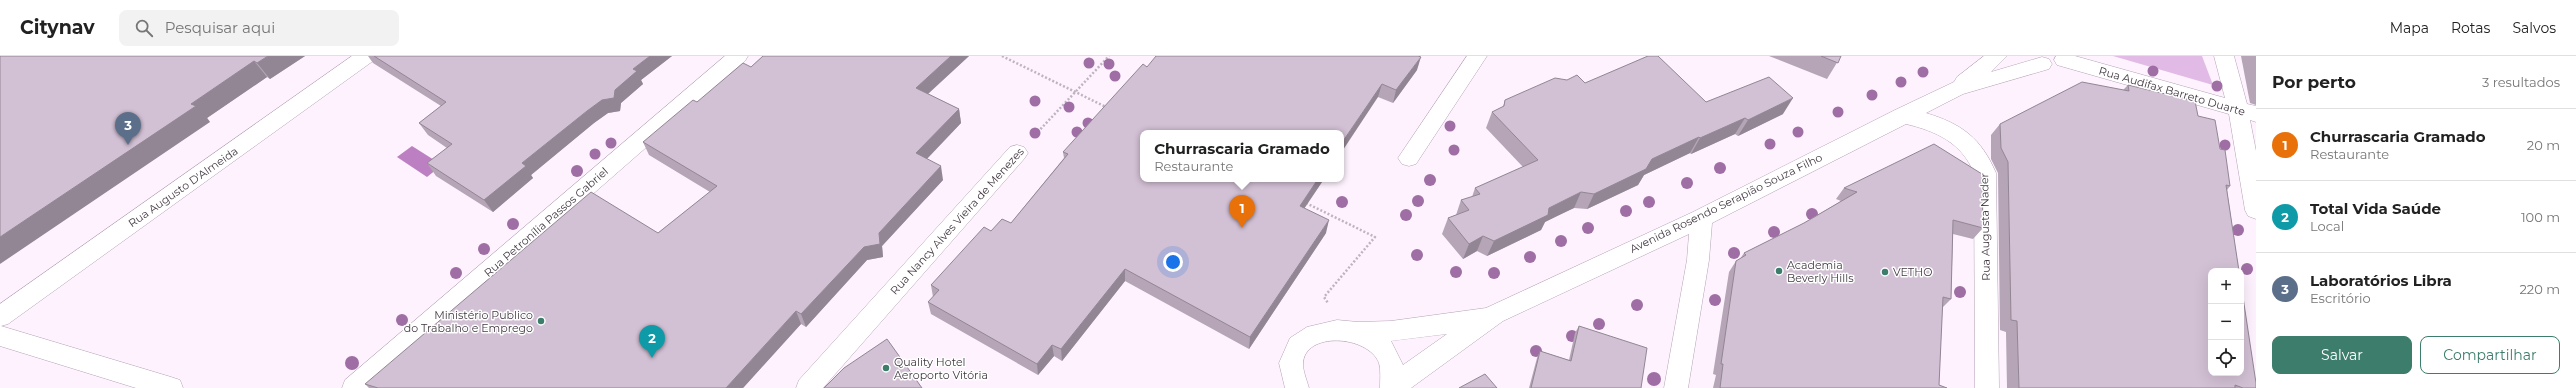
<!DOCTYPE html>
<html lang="pt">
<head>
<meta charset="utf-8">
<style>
  body { margin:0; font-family:Montserrat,sans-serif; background:#f2f2f2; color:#222 }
  .controls { position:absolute; right:12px; bottom:12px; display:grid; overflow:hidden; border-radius:8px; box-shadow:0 4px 16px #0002 }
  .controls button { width:36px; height:36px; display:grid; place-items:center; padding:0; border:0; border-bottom:1px solid #e0e0e0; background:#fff; color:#222; font:20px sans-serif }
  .you { position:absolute; left:1173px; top:206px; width:14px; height:14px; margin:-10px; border:3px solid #fff; border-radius:50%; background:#1a73e8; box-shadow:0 0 0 6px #1a73e833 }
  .badge { display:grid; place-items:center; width:26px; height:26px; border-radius:50%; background:#3d7d6b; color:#fff; font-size:13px; font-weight:700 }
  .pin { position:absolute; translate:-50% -33px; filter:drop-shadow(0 1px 2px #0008) }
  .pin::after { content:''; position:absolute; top:21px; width:14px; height:12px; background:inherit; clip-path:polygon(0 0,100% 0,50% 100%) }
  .popup { position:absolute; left:1140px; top:74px; width:204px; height:52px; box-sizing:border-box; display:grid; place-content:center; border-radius:8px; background:#fff; filter:drop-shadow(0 1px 3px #0005); font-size:13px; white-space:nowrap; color:#767676 }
  .popup b { font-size:15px; color:#222 }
  .popup::after { content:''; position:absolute; left:50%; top:100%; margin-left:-8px; border:8px solid transparent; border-top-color:#fff }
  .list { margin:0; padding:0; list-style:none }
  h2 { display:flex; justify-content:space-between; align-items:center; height:52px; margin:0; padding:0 16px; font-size:17px }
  h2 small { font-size:13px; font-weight:400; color:#767676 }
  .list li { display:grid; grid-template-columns:26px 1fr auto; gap:12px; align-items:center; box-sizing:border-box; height:72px; padding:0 16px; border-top:1px solid #e0e0e0 }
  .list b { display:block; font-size:15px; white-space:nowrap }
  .list p { margin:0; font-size:13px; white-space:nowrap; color:#767676 }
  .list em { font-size:13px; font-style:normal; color:#767676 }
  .actions { display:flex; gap:8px; padding:12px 16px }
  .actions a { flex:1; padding:9px 0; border:1px solid #3d7d6b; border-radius:8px; text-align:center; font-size:14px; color:#3d7d6b }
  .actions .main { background:#3d7d6b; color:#fff }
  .icon { flex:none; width:22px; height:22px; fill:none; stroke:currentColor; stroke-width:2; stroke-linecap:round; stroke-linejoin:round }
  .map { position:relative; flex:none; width:2256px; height:332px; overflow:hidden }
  header { display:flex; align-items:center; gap:24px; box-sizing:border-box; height:56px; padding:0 20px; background:#fff; border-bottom:1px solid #e0e0e0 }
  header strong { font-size:19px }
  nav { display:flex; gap:22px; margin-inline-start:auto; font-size:14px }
  .search { width:280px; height:36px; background:#f2f2f2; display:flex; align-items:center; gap:10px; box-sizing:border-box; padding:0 14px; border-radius:8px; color:#767676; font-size:15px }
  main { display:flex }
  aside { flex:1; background:#fff }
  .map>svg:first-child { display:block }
  .green { fill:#e2bae6 }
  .water { fill:#bc80c2 }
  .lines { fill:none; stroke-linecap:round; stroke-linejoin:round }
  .minor-casing { stroke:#b4a2b6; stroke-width:1 }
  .path { stroke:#beb4bf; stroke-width:2.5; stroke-dasharray:2 2; stroke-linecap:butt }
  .minor { fill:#fff; fill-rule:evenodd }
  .tree { fill:#9f6ea4 }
  .wall { fill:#b5a5b6 }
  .shaded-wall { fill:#938694 }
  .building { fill:#d2c0d4; stroke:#938694 }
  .poi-dot { fill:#3d7d6b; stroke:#fff; stroke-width:1.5 }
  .labels { text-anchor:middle; stroke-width:3; stroke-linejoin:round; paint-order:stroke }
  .street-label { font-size:11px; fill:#423a42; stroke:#fff }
  .poi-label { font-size:11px; fill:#423a42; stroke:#fff; text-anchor:start }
</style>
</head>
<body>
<header>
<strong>Citynav</strong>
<div class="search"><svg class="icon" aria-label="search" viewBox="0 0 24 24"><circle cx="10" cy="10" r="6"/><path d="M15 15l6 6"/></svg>Pesquisar aqui</div>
<nav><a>Mapa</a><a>Rotas</a><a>Salvos</a></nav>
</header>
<main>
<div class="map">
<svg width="2256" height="332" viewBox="0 0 2256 332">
  <rect width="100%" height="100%" fill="#fdf2fe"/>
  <path class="green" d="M 2113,0 L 2202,0 L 2213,29 Z"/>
  <path class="water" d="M 412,90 L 442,109 L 427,121 L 397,101 Z"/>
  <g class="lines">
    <defs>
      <g id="minor">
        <path d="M 352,0 L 376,0 L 373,5 L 8,268 L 1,270 L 171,321 L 180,324 L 183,332 L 136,332 L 0,290 L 0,248 Z"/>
        <path d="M 725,0 L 748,0 L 745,5 L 371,332 L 342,332 L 345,324 Z"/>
        <path d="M 1467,0 L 1487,0 L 1416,108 L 1409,110 L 1402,108 L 1398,102 L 1402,96 Z"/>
        <path d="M 1984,0 L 2007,0 L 1991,16 L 2042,1 L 2049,3 L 2052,8 L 2049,13 L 1963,38 L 1926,57 C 1962,68 1981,82 1996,117 L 1999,332 L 1975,332 L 1974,117 C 1962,87 1936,75 1906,68 L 1712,167 L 1709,204 L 1688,332 L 1664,332 L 1687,204 L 1689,178 L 1503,265 L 1411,332 L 1380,332 C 1380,325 1381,314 1379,307 C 1368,279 1304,275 1303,308 C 1303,315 1307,325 1309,332 L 1285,332 L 1279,307 L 1290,282 L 1307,271 L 1337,264 L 1358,266 L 1391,265 L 1486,252 L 1693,156 L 1895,54 L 1954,26 L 1957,21 ZM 1447,278 L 1403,309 L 1391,285 Z"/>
        <path d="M 2056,0 L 2075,0 L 2225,42 L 2214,0 L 2234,0 L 2247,48 L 2256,50 L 2256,66 L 2250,64 L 2256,95 L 2256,163 L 2248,160 L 2245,154 L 2229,58 L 2057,9 L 2054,4 Z"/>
        <path d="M 1017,89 L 1024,91 L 1028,97 L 1024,103 L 823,332 L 796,332 L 799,324 L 1010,91 Z"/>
      </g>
    </defs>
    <use href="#minor" class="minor-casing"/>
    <g class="path">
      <path d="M 1002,0 L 1106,51"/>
      <path d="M 1035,79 L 1109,0"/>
      <path d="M 1306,147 L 1375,181 L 1324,241 L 1328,247"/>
    </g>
    <use href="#minor" class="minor"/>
  </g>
  <g class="tree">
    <circle cx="1089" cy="7" r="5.5"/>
    <circle cx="1109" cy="8" r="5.5"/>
    <circle cx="2153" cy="15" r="5.5"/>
    <circle cx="1923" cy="16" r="5.5"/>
    <circle cx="1115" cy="20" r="5.5"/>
    <circle cx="1901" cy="26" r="5.5"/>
    <circle cx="2217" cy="30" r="5.5"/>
    <circle cx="1872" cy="39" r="5.5"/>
    <circle cx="1035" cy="45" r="5.5"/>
    <circle cx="1069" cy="51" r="5.5"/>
    <circle cx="1838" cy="56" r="5.5"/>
    <circle cx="1088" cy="67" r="5.5"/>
    <circle cx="1450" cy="70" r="5.5"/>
    <circle cx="1077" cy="76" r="5.5"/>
    <circle cx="1798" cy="76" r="5.5"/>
    <circle cx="1035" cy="77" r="5.5"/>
    <circle cx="611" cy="87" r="5.5"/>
    <circle cx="1770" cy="88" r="5.5"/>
    <circle cx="2225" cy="89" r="5.5"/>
    <circle cx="1454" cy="94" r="5.5"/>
    <circle cx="595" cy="98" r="5.5"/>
    <circle cx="1720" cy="112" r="6"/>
    <circle cx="577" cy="115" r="6"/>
    <circle cx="1430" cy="124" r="6"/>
    <circle cx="1687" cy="127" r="6"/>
    <circle cx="1418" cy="145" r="6"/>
    <circle cx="1342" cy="146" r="6"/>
    <circle cx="1649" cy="146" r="6"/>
    <circle cx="1626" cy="155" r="6"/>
    <circle cx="1812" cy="158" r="6"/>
    <circle cx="1406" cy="159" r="6"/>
    <circle cx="513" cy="168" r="6"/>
    <circle cx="1588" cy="172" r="6"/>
    <circle cx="2238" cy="174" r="6"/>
    <circle cx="1774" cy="176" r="6"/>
    <circle cx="1561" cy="185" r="6"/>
    <circle cx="484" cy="193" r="6"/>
    <circle cx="1734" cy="197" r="6"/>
    <circle cx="1417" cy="199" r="6"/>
    <circle cx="1530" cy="201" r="6"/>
    <circle cx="2247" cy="213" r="6"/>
    <circle cx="1456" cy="216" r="6"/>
    <circle cx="456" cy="217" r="6"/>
    <circle cx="1494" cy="217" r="6"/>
    <circle cx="1960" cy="236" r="6"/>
    <circle cx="1715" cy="244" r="6"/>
    <circle cx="1637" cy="249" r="6"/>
    <circle cx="402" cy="264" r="6"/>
    <circle cx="1599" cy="268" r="6"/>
    <circle cx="1572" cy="280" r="6"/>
    <circle cx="1536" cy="295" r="6"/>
    <circle cx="352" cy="307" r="7"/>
    <circle cx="1654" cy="323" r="7"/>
  </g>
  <g class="wall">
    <path d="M 0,0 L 305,0 L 270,23 L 267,21 L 207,62 L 210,66 Z"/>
    <path d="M 368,0 L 672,0 L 641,24 L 643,28 L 621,47 L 620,55 L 608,57 L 594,67 L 531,119 L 533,122 L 493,156 L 436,120 L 427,107 L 447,92 L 428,79 L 419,67 L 441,50 L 373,7 Z"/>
    <path d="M 763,0 L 969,0 L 928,38 L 959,53 L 961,67 L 927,103 L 943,124 L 882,190 L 883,201 L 867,204 L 806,271 L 801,268 L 743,332 L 369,332 L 365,328 L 658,177 L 710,136 L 649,99 L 643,86 L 697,46 L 751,11 Z"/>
    <path d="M 1769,0 L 1841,0 L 1827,23 Z"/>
    <path d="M 2241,0 L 2256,0 L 2256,49 L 2250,47 Z"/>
    <path d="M 1417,14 L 1393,47 L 1378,41 L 1143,123 L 1324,123 L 1304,153 L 1326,177 L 1249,293 L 1125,225 L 1062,305 L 1054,300 L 1038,319 L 931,258 L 928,246 L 933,241 L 931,229 L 991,175 L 1011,167 L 1064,102 L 1063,96 Z"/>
    <path d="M 1585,27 L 1706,46 L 1783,58 L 1738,80 L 1735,78 L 1691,98 L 1690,97 L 1644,119 L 1638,129 L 1587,153 L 1574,152 L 1558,159 L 1545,166 L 1541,174 L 1487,200 L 1477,195 L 1463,203 L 1442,178 L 1448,162 L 1456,159 L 1461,144 L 1472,141 L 1475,132 L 1523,111 L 1486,72 L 1492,56 L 1503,51 L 1505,44 Z"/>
    <path d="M 2128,29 L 2198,60 L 2220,93 L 2230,130 L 2227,134 L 2256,332 L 2007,332 L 2006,276 L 2000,274 L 1998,117 L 1991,103 L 1991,79 L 2000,68 L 2123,34 Z"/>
    <path d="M 1844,132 L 1983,172 L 1973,183 L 1953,178 L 1951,243 L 1942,252 L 1939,329 L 1947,332 L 1713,332 L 1716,319 L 1713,318 L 1729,216 L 1736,205 L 1740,203 L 1744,197 L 1804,167 L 1841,145 L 1836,143 Z"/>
    <path d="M 1579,270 L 1641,332 L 1529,332 L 1537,302 L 1540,295 L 1569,304 L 1575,277 Z"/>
  </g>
  <g class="shaded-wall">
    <path d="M 268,0 L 305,0 L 270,23 L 257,7 Z"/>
    <path d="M 650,0 L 672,0 L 641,24 L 643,28 L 621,47 L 620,55 L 608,57 L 594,67 L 531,119 L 533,122 L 493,156 L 484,144 L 522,107 L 587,55 L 615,34 L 633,13 Z"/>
    <path d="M 951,0 L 969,0 L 919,46 L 916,32 Z"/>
    <path d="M 1421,1 L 1417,14 L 1393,47 L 1396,34 Z"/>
    <path d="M 254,5 L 267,21 L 207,62 L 210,66 L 0,208 L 0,181 L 191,48 Z"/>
    <path d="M 1382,28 L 1378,41 L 1341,97 L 1341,88 Z"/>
    <path d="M 1793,42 L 1783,58 L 1738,80 L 1748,64 Z"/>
    <path d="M 959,53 L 961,67 L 919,111 L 916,97 Z"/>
    <path d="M 1745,62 L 1735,78 L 1691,98 L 1700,82 Z"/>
    <path d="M 1699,81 L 1690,97 L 1644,119 L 1638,129 L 1587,153 L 1594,138 L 1652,103 Z"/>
    <path d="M 941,110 L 943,124 L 882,190 L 883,201 L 867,204 L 806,271 L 801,258 L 864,191 L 879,177 Z"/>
    <path d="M 1318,123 L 1324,123 L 1297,163 L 1300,150 Z"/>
    <path d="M 1581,136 L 1574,152 L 1545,166 L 1541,174 L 1487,200 L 1494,185 L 1549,152 Z"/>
    <path d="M 1329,164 L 1326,177 L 1249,293 L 1250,281 Z"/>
    <path d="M 1483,180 L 1477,195 L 1463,203 L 1469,188 Z"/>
    <path d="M 1125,213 L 1125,225 L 1062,305 L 1061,293 Z"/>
    <path d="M 796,255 L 801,268 L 743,332 L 726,332 Z"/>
    <path d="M 1052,289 L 1054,300 L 1038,319 L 1037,308 Z"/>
  </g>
  <g class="building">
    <path d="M 0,0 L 268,0 L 257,7 L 254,5 L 191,48 L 196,50 L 0,181 Z"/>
    <path d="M 374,0 L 650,0 L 633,13 L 637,15 L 615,34 L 614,42 L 602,44 L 587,55 L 522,107 L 526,110 L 484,144 L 427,107 L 452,88 L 419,67 L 446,46 Z"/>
    <path d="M 763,0 L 951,0 L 916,32 L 959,53 L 916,97 L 941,110 L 879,177 L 880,188 L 864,191 L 801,258 L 796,255 L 726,332 L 378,332 L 365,328 L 591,136 L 658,177 L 717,130 L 643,86 L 693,44 L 697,46 L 743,7 L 751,11 Z"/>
    <path d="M 1156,0 L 1418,0 L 1421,1 L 1396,34 L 1382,28 L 1341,88 L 1341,77 L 1143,77 L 1143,123 L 1318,123 L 1300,150 L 1329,164 L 1250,281 L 1125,213 L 1061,293 L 1052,289 L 1037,308 L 928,246 L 939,234 L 931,229 L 984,171 L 991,175 L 1002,163 L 1011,167 L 1068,98 L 1063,96 L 1143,8 L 1147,11 Z"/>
    <path d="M 1648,0 L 1658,0 L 1706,46 L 1769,21 L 1793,42 L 1748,64 L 1745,62 L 1700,82 L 1699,81 L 1652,103 L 1646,113 L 1594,138 L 1581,136 L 1549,152 L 1548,159 L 1494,185 L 1483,180 L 1469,188 L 1448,162 L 1469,154 L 1461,144 L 1480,138 L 1475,132 L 1538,104 L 1492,56 L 1504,50 L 1505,44 L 1555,22 L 1567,24 L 1577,19 L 1585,27 Z"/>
    <path d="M 1821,0 L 1841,0 L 1838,7 Z"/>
    <path d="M 2082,26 L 2129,35 L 2128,29 L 2195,45 L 2198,60 L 2215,64 L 2220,93 L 2225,94 L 2230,130 L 2226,129 L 2239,215 L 2211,215 L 2211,317 L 2241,317 L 2241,228 L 2256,327 L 2256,332 L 2243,332 L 2235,329 L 2235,332 L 2019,332 L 2017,265 L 2011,264 L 2008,106 L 2001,92 L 2000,68 Z"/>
    <path d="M 1934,88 L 1982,118 L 1983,172 L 1953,164 L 1951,243 L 1943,241 L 1939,329 L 1947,332 L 1720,332 L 1723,308 L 1721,308 L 1736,205 L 1746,199 L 1744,197 L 1804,167 L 1857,136 L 1844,132 Z"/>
    <path d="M 1579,270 L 1647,292 L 1641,332 L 1531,332 L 1540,295 L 1571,305 Z"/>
    <path d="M 887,283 L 922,332 L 824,332 L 844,312 Z"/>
    <path d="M 1485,318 L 1497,332 L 1459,332 Z"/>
  </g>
  <g class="poi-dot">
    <circle cx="1779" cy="215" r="4"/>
    <circle cx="1885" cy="216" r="4"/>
    <circle cx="541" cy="265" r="4"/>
    <circle cx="886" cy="312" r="4"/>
  </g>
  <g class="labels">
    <g class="street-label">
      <text transform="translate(2172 35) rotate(16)" y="4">Rua Audifax Barreto Duarte</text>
      <text transform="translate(183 131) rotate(-35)" y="4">Rua Augusto D'Almeida</text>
      <text transform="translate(1726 147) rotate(-26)" y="4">Avenida Rosendo Serapião Souza Filho</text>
      <text transform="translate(957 165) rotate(-48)" y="4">Rua Nancy Alves Vieira de Menezes</text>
      <text transform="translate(546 166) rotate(-41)" y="4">Rua Petronília Passos Gabriel</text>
      <text transform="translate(1985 171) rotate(-91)" y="4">Rua Augusta Nader</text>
    </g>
    <g class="poi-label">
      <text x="1787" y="213">Academia<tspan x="1787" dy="13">Beverly Hills</tspan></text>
      <text x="1893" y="220">VETHO</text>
      <text x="533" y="263" text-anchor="end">Ministério Publico<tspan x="533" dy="13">do Trabalho e Emprego</tspan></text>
      <text x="894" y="310">Quality Hotel<tspan x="894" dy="13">Aeroporto Vitória</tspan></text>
    </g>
  </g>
</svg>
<div class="controls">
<button>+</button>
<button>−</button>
<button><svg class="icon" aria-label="locate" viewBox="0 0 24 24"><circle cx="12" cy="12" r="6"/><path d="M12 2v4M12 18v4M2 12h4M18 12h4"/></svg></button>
</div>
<div class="you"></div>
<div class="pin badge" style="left:1242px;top:172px;background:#e8710a">1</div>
<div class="popup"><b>Churrascaria Gramado</b>Restaurante</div>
<div class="pin badge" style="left:652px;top:302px;background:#0f9aa8">2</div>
<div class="pin badge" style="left:128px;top:89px;background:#5c6f8a">3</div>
</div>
<aside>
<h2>Por perto<small>3 resultados</small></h2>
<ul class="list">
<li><span class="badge" style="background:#e8710a">1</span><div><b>Churrascaria Gramado</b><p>Restaurante</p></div><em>20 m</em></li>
<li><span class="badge" style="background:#0f9aa8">2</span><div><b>Total Vida Saúde</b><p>Local</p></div><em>100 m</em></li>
<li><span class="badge" style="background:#5c6f8a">3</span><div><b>Laboratórios Libra</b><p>Escritório</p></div><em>220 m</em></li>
</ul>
<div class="actions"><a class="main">Salvar</a><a>Compartilhar</a></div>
</aside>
</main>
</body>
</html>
